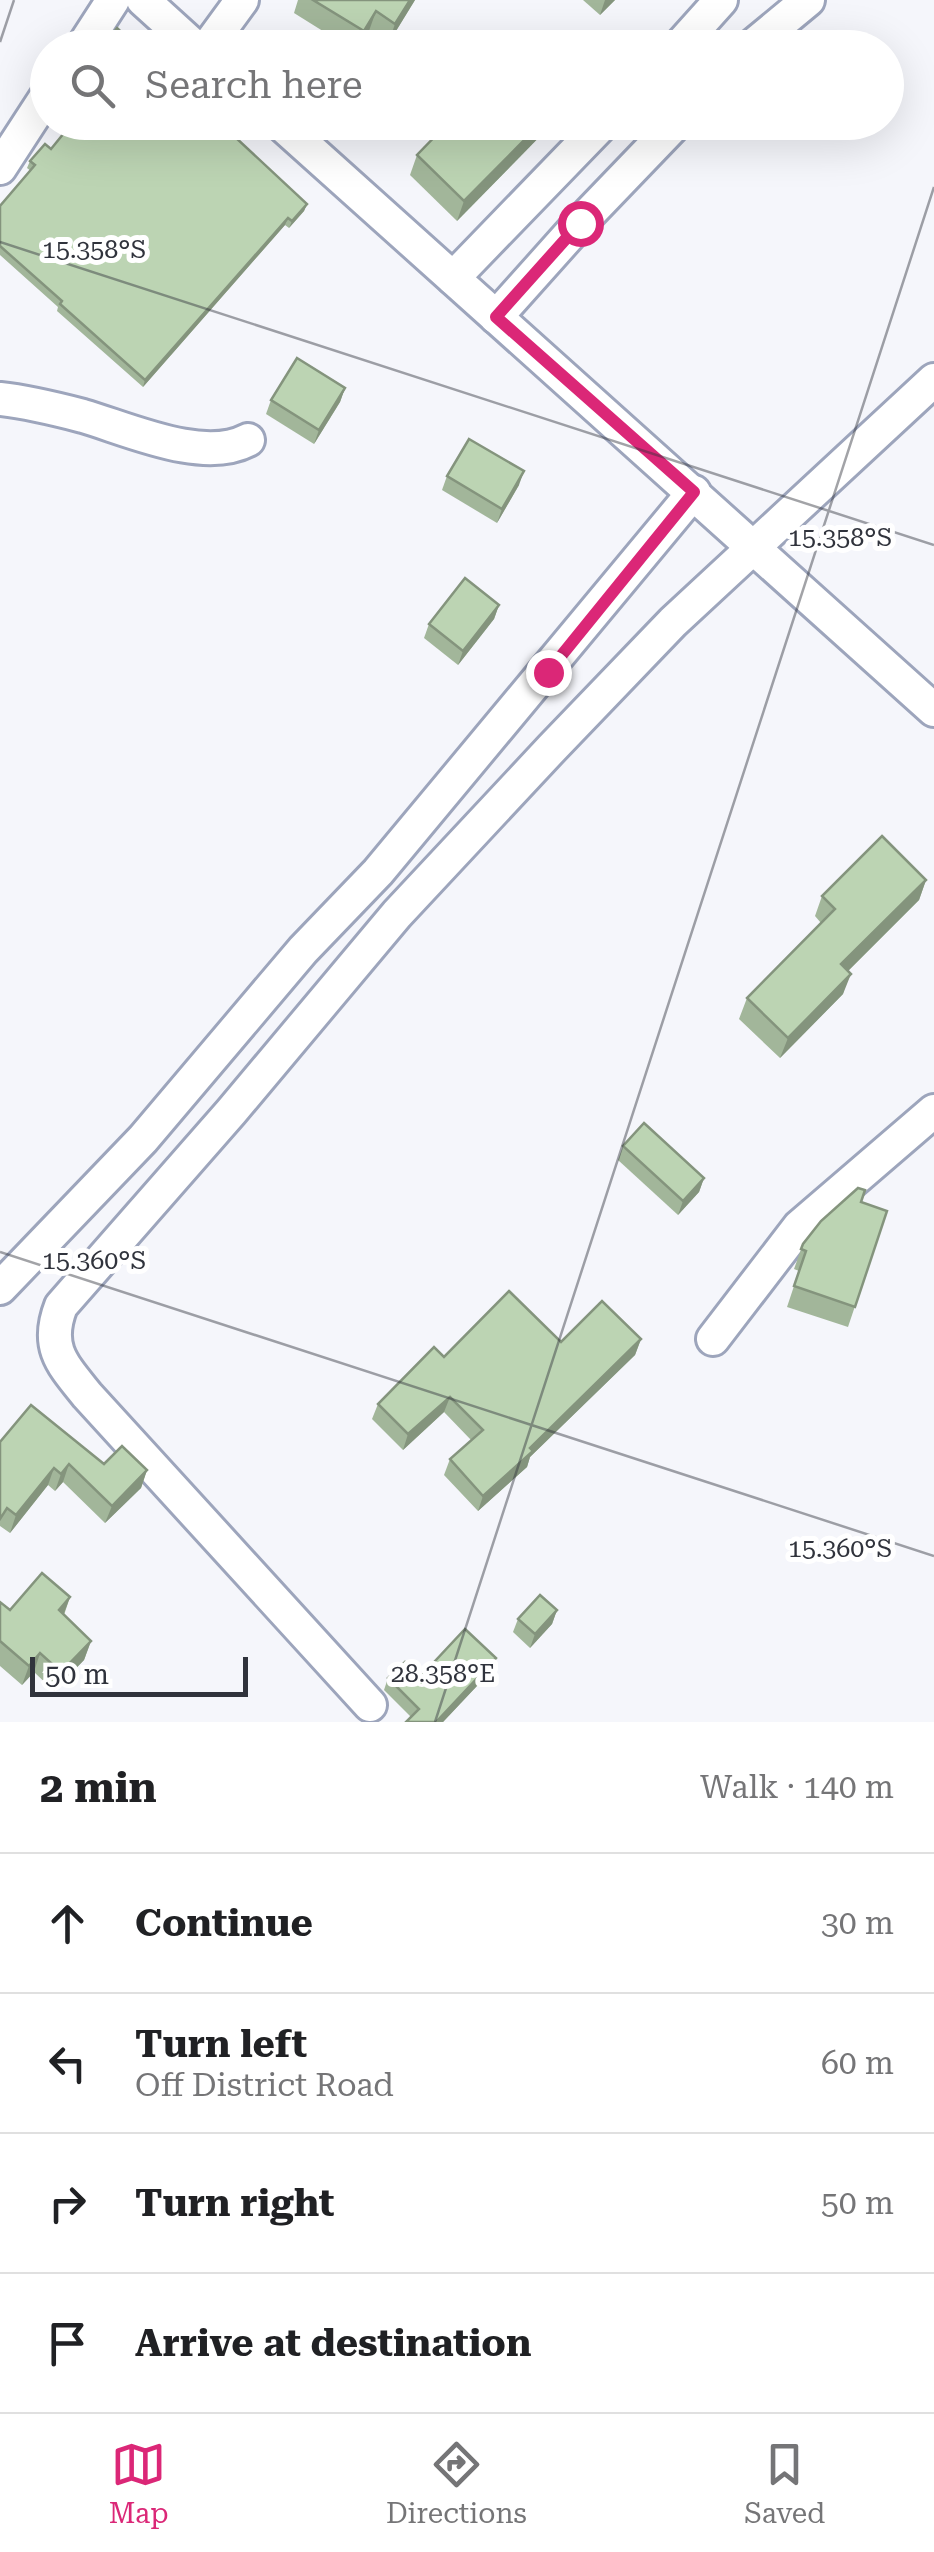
<!DOCTYPE html>
<html lang="en">
<head>
<meta charset="utf-8">
<style>
  body { margin:0; font-family:"Roboto Serif",serif; background:#f6f6f6; color:#202124 }
  .scale { position:absolute; left:30px; bottom:25px; width:218px; box-sizing:border-box; padding-left:10px; border:5px solid #30333c; border-top:0; font-size:28px; line-height:35px; white-space:nowrap; color:#30333c; -webkit-text-stroke:8px #fff; paint-order:stroke }
  .stop { position:absolute; width:30px; height:30px; margin:-22px; border:8px solid #db2777; border-radius:50%; background:#fff }
  .stop.end { background:#db2777; border-color:#fff; box-shadow:0 2px 10px #0008 }
  .list { margin:0; padding:0; list-style:none }
  h2 { display:flex; justify-content:space-between; align-items:center; height:130px; margin:0; padding:0 40px; font-size:42px }
  h2 small { font-size:32px; font-weight:400; color:#757577 }
  .list li { display:grid; grid-template-columns:65px 1fr auto; gap:30px; align-items:center; box-sizing:border-box; height:140px; padding:0 40px; border-top:2px solid #e0e0e0 }
  .list b { display:block; font-size:38px; white-space:nowrap }
  .list p { margin:0; font-size:32px; white-space:nowrap; color:#757577 }
  .list em { font-size:32px; font-style:normal; color:#757577 }
  .icon { flex:none; width:55px; height:55px; fill:none; stroke:currentColor; stroke-width:2; stroke-linecap:round; stroke-linejoin:round }
  .map { position:relative; flex:none; width:934px; height:1722px; overflow:hidden }
  .search { position:absolute; background:#fff; box-shadow:0 10px 40px #0002; left:30px; right:30px; top:30px; height:110px; display:flex; align-items:center; gap:25px; box-sizing:border-box; padding:0 35px; border-radius:55px; color:#757577; font-size:38px }
  .sheet { height:690px; background:#fff }
  nav { display:flex; justify-content:space-around; align-items:center; box-sizing:border-box; height:140px; border-top:2px solid #e0e0e0; background:#fff; font-size:28px; color:#757577 }
  nav a { display:grid; justify-items:center; gap:5px }
  nav .on { color:#db2777 }
  .map>svg:first-child { display:block }
  .lines { fill:none; stroke-linecap:round; stroke-linejoin:round }
  .minor-casing { stroke:#9da5bc; stroke-width:38 }
  .minor { stroke:#fff; stroke-width:32 }
  .wall { fill:#a2b69a }
  .shaded-wall { fill:#84947d }
  .building { fill:#bcd4b3; stroke:#84947d; stroke-width:2.5 }
  .route { stroke:#db2777; stroke-width:12 }
  .ticks { fill:none; stroke:#30333c; stroke-width:2.5; stroke-opacity:0.45 }
  .ticks-label { font-size:25px; text-anchor:middle; fill:#30333c; stroke:#fff; stroke-width:10; stroke-linejoin:round; paint-order:stroke }
</style>
</head>
<body>
<div class="map">
<svg width="934" height="1722" viewBox="0 0 934 1722">
  <rect width="100%" height="100%" fill="#f5f6fb"/>
  <g class="lines">
    <defs>
      <g id="minor">
        <path d="M 143,0 L 196,48"/>
        <path d="M 82,48 L 113,0"/>
        <path d="M 207,48 L 242,0"/>
        <path d="M 678,48 L 721,0"/>
        <path d="M 750,48 L 808,0"/>
        <path d="M 279,122 L 934,710"/>
        <path d="M 0,168 L 48,94"/>
        <path d="M 453,278 L 604,122"/>
        <path d="M 496,317 L 580,223 L 677,122"/>
        <path d="M 0,399 C 28,402 56,409 83,416 C 128,429 203,464 248,440"/>
        <path d="M 0,1288 L 143,1139 L 303,950 L 378,872 L 694,492"/>
        <path d="M 713,1339 L 799,1227 L 934,1111"/>
        <path d="M 370,1705 L 87,1395 C 62,1364 45,1347 61,1306 L 231,1112 L 397,914 L 552,748 L 673,622 L 934,380"/>
      </g>
    </defs>
    <use href="#minor" class="minor-casing"/>
    <use href="#minor" class="minor"/>
  </g>
  <g class="wall">
    <path d="M 298,0 L 415,0 L 388,44 L 369,31 L 358,48 L 350,48 L 294,13 Z"/>
    <path d="M 583,0 L 615,0 L 600,15 Z"/>
    <path d="M 554,122 L 457,221 L 410,175 L 417,155 Z"/>
    <path d="M 51,149 L 307,204 L 304,211 L 289,228 L 285,225 L 143,387 L 57,311 L 58,307 L 0,255 L 0,206 L 31,171 L 27,168 L 30,161 Z"/>
    <path d="M 345,388 L 340,402 L 314,444 L 266,414 L 271,400 Z"/>
    <path d="M 447,476 L 519,485 L 497,523 L 442,490 Z"/>
    <path d="M 499,605 L 494,619 L 458,665 L 424,638 L 429,624 Z"/>
    <path d="M 926,880 L 919,900 L 848,971 L 843,994 L 780,1058 L 739,1019 L 747,998 L 821,923 L 815,916 L 822,896 Z"/>
    <path d="M 623,1146 L 704,1178 L 699,1192 L 678,1215 L 618,1160 Z"/>
    <path d="M 861,1202 L 887,1211 L 848,1327 L 787,1307 L 799,1271 L 794,1269 L 803,1244 Z"/>
    <path d="M 641,1339 L 635,1355 L 530,1457 L 527,1467 L 478,1511 L 444,1475 L 450,1459 L 471,1440 L 444,1412 L 403,1450 L 372,1419 L 378,1404 L 444,1357 L 561,1342 Z"/>
    <path d="M 0,1442 L 104,1464 L 147,1470 L 141,1488 L 105,1523 L 63,1482 L 55,1491 L 48,1485 L 10,1533 L 0,1526 Z"/>
    <path d="M 70,1597 L 64,1615 L 91,1641 L 84,1660 L 54,1691 L 34,1672 L 22,1685 L 0,1666 L 0,1602 L 10,1610 Z"/>
    <path d="M 557,1610 L 552,1624 L 530,1648 L 513,1632 L 518,1619 Z"/>
    <path d="M 492,1670 L 443,1722 L 406,1722 L 411,1717 L 384,1690 L 388,1678 Z"/>
  </g>
  <g class="shaded-wall">
    <path d="M 410,0 L 415,0 L 388,44 L 395,24 Z"/>
    <path d="M 605,0 L 615,0 L 600,15 Z"/>
    <path d="M 376,11 L 369,31 L 358,48 L 364,31 Z"/>
    <path d="M 542,122 L 554,122 L 457,221 L 464,201 Z"/>
    <path d="M 307,204 L 304,211 L 289,228 L 292,221 Z"/>
    <path d="M 288,218 L 285,225 L 143,387 L 145,380 Z"/>
    <path d="M 345,388 L 340,402 L 314,444 L 319,430 Z"/>
    <path d="M 524,471 L 519,485 L 497,523 L 502,509 Z"/>
    <path d="M 499,605 L 494,619 L 458,665 L 463,651 Z"/>
    <path d="M 926,880 L 919,900 L 834,985 L 841,964 Z"/>
    <path d="M 851,974 L 843,994 L 780,1058 L 788,1038 Z"/>
    <path d="M 704,1178 L 699,1192 L 678,1215 L 683,1201 Z"/>
    <path d="M 641,1339 L 635,1355 L 530,1457 L 527,1467 L 478,1511 L 483,1496 Z"/>
    <path d="M 450,1397 L 444,1412 L 403,1450 L 408,1434 Z"/>
    <path d="M 69,1464 L 63,1482 L 55,1491 L 61,1474 Z"/>
    <path d="M 54,1468 L 48,1485 L 10,1533 L 16,1515 Z"/>
    <path d="M 147,1470 L 141,1488 L 105,1523 L 112,1506 Z"/>
    <path d="M 70,1597 L 63,1616 L 59,1610 Z"/>
    <path d="M 557,1610 L 552,1624 L 530,1648 L 535,1634 Z"/>
    <path d="M 91,1641 L 84,1660 L 54,1691 L 61,1672 Z"/>
    <path d="M 40,1653 L 34,1672 L 22,1685 L 29,1666 Z"/>
    <path d="M 496,1658 L 492,1670 L 443,1722 L 436,1722 Z"/>
  </g>
  <g class="building">
    <path d="M 313,0 L 410,0 L 395,24 L 376,11 L 364,31 Z"/>
    <path d="M 117,28 L 138,48 L 102,48 Z"/>
    <path d="M 73,122 L 219,122 L 307,204 L 292,221 L 288,218 L 145,380 L 60,304 L 62,301 L 0,246 L 0,206 L 35,165 L 30,161 L 45,144 L 51,149 Z"/>
    <path d="M 449,122 L 542,122 L 464,201 L 417,155 Z"/>
    <path d="M 297,358 L 345,388 L 319,430 L 271,400 Z"/>
    <path d="M 469,439 L 524,471 L 502,509 L 447,476 Z"/>
    <path d="M 465,578 L 499,605 L 463,651 L 429,624 Z"/>
    <path d="M 882,836 L 926,880 L 841,964 L 851,974 L 788,1038 L 747,998 L 835,909 L 822,896 Z"/>
    <path d="M 644,1123 L 704,1178 L 683,1201 L 623,1146 Z"/>
    <path d="M 858,1188 L 865,1190 L 861,1202 L 887,1211 L 855,1307 L 794,1286 L 806,1251 L 801,1249 L 803,1244 L 821,1221 Z"/>
    <path d="M 509,1291 L 561,1342 L 602,1301 L 641,1339 L 530,1448 L 533,1451 L 483,1496 L 450,1459 L 483,1430 L 450,1397 L 408,1434 L 378,1404 L 434,1347 L 444,1357 Z"/>
    <path d="M 31,1405 L 104,1464 L 122,1446 L 147,1470 L 112,1506 L 69,1464 L 61,1474 L 54,1468 L 16,1515 L 7,1508 L 0,1519 L 0,1442 Z"/>
    <path d="M 42,1573 L 70,1597 L 59,1610 L 91,1641 L 61,1672 L 40,1653 L 29,1666 L 0,1641 L 0,1602 L 10,1610 Z"/>
    <path d="M 540,1595 L 557,1610 L 535,1634 L 518,1619 Z"/>
    <path d="M 465,1629 L 496,1658 L 436,1722 L 406,1722 L 419,1709 L 388,1678 L 405,1662 L 421,1676 Z"/>
  </g>
  <g class="lines">
    <path class="route" d="M 548,672 L 694,492 L 496,317 L 580,223"/>
  </g>
  <path class="ticks" d="M 0,42 L 14,0M 0,242 L 934,545M 0,1252 L 934,1556M 435,1722 L 934,187"/>
  <g class="ticks-label">
    <text x="94" y="258">15.358°S</text>
    <text x="840" y="546">15.358°S</text>
    <text x="94" y="1269">15.360°S</text>
    <text x="840" y="1557">15.360°S</text>
    <text x="443" y="1682">28.358°E</text>
  </g>
</svg>
<div class="scale">50 m</div>
<div class="stop" style="left:580px;top:223px"></div>
<div class="stop end" style="left:548px;top:672px"></div>
<div class="search"><svg class="icon" aria-label="search" viewBox="0 0 24 24"><circle cx="10" cy="10" r="6"/><path d="M15 15l6 6"/></svg>Search here</div>
</div>
<section class="sheet">
<h2>2 min<small>Walk · 140 m</small></h2>
<ul class="list">
<li><svg class="icon" aria-label="ahead" viewBox="0 0 24 24"><path d="M12 20V5M6 11l6-6 6 6"/></svg><div><b>Continue</b></div><em>30 m</em></li>
<li><svg class="icon" aria-label="left" viewBox="0 0 24 24"><path d="M17 20v-9H6M10 6l-5 5 5 5"/></svg><div><b>Turn left</b><p>Off District Road</p></div><em>60 m</em></li>
<li><svg class="icon" aria-label="right" viewBox="0 0 24 24"><path d="M7 20v-9h11M14 6l5 5-5 5"/></svg><div><b>Turn right</b></div><em>50 m</em></li>
<li><svg class="icon" aria-label="arrive" viewBox="0 0 24 24"><path d="M6 21V4h12l-3 4 3 4H6"/></svg><div><b>Arrive at destination</b></div></li>
</ul>
</section>
<nav>
<a class="on"><svg class="icon" aria-label="map" viewBox="0 0 24 24"><path d="M3 6l6-2 6 2 6-2v14l-6 2-6-2-6 2zM9 4v14M15 6v14"/></svg>Map</a>
<a><svg class="icon" aria-label="directions" viewBox="0 0 24 24"><path d="M12 3l9 9-9 9-9-9zM9 14v-3h6M13 9l2 2-2 2"/></svg>Directions</a>
<a><svg class="icon" aria-label="saved" viewBox="0 0 24 24"><path d="M7 4h10v16l-5-4-5 4z"/></svg>Saved</a>
</nav>
</body>
</html>
